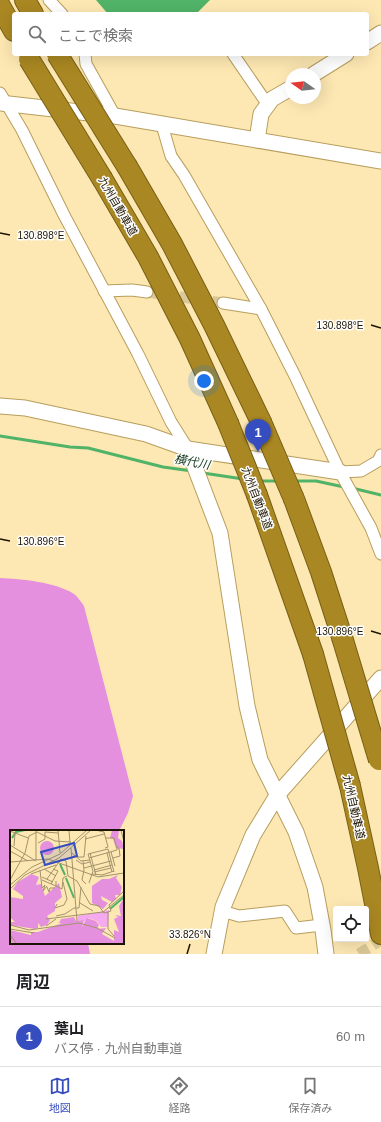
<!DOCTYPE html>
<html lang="ja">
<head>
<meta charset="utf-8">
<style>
  body { margin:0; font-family:Arial,"Noto Sans JP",sans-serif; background:#f6f6f6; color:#202124 }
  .controls { position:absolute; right:12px; bottom:12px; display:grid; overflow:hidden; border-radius:4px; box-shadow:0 4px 16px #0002 }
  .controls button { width:36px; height:36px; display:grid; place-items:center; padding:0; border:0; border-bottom:1px solid #e0e0e0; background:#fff; color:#202124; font:20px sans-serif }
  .compass { position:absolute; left:285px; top:68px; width:36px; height:36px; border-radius:50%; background:#fff; box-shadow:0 4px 16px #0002; rotate:284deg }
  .you { position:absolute; left:204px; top:381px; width:14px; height:14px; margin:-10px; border:3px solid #fff; border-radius:50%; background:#1a73e8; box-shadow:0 0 0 6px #1a73e833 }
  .badge { display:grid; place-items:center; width:26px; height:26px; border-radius:50%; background:#364dbf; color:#fff; font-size:13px; font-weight:700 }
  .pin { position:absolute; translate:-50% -33px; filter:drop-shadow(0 1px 2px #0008) }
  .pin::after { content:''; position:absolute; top:21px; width:14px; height:12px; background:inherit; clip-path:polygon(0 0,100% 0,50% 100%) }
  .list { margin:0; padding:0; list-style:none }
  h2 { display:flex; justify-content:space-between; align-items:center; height:52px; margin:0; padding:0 16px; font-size:17px }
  h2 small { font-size:13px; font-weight:400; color:#757577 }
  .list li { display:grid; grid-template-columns:26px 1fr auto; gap:12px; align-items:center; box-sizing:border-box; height:60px; padding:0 16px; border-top:1px solid #e0e0e0 }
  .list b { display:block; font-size:15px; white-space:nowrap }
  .list p { margin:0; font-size:13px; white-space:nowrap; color:#757577 }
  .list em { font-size:13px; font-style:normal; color:#757577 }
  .icon { flex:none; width:22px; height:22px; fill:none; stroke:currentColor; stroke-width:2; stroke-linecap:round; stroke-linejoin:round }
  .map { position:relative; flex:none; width:381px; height:954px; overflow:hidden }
  .search { position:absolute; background:#fff; box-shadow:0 4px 16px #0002; left:12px; right:12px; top:12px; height:44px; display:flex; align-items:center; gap:10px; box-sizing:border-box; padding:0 14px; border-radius:4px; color:#757577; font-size:15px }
  .sheet { height:112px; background:#fff }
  nav { display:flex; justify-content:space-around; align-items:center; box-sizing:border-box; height:56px; border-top:1px solid #e0e0e0; background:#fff; font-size:11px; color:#757577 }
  nav a { display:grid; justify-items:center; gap:2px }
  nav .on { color:#364dbf }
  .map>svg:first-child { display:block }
  .forest { fill:#e590df }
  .water { fill:#50b368 }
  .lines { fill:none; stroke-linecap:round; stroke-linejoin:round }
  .stream { stroke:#50b368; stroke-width:3 }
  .street-tunnel { stroke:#dbc898; stroke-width:11; stroke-dasharray:11 5.5; stroke-linecap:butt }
  .street-casing { stroke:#b79e5d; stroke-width:13 }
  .secondary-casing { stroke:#b79e5d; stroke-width:17 }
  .highway-casing { stroke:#785f16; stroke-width:22 }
  .street { stroke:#fff; stroke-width:11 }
  .secondary { stroke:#fff; stroke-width:15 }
  .highway { stroke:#a98722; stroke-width:20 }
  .highway-bridge-casing { stroke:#785f16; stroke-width:22; stroke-linecap:butt }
  .highway-bridge { stroke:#a98722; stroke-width:20 }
  .ticks { fill:none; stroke:#1d1400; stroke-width:1.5 }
  .labels { text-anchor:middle; stroke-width:3; stroke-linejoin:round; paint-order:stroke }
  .street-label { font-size:11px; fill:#1d1400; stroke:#fff }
  .water-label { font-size:12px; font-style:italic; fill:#10381b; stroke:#fff }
  .inset-river { fill:none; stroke:#50b368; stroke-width:2 }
  .inset-road { fill:none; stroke:#a3936b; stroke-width:1 }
  .view { fill:#364dbf; fill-opacity:0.15; stroke:#364dbf; stroke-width:2 }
  .inset-edge { fill:none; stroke:#1d1400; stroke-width:2 }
  .ticks-label { font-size:10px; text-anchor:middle; fill:#1d1400; stroke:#fff; stroke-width:3; stroke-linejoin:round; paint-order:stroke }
</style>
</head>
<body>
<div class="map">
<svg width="381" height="954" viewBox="0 0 381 954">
  <rect width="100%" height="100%" fill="#fde8b3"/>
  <path class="forest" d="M 0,578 C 21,579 56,582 74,594 C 78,597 81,602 84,606 L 133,796 L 128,813 L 119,831 L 11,831 L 11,943 L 88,943 L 90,954 L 0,954 Z"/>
  <path class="water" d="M 96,0 L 210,0 L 196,14 L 108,14 Z"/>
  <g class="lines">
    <g class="stream">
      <path d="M 0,436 L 70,447 L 88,448 L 163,467 L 192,471"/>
      <path d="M 203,473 L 243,479"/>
      <path d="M 259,481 L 279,481"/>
      <path d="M 295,481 L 316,481 L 344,487"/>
      <path d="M 352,488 L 381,495"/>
    </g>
    <g class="street-tunnel">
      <path d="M 147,292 L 223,303"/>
      <path d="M 359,954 L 381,940"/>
    </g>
    <defs>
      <g id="street">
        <path d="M 49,0 L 62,14"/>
        <path d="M 85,54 L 86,64 L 115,116"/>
        <path d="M 233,54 L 268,105"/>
        <path d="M 0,93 L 22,130 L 64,215 L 138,354 L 171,422 L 188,449"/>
        <path d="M 162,125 L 171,156 L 184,175 L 261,309 L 295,376 L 340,472 L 371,528 L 381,554"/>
        <path d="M 104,291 L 132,290 L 147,292"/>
        <path d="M 223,303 L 261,309"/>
        <path d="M 340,472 L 361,471 L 378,461 L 381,455"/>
        <path d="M 222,911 L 239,916 L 285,911 L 296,928 L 322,925"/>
      </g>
      <g id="secondary">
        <path d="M 367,42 L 381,33"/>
        <path d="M 314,74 L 346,54"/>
        <path d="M 0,103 L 115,116 L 381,161"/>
        <path d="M 257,140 L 261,114 L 272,99 L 291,88"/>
        <path d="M 0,406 L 25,408 L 146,434 L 188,449 L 340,472"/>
        <path d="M 188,449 L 220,533 L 247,706 L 260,760 L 296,832 L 315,887 L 323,930 L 326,954"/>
        <path d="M 214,954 L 223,907 L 253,835 L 278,794 L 381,678"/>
      </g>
      <g id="highway">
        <path d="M 25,0 L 33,14"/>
        <path d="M 0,6 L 14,31"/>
        <path d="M 128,168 L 172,244 L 214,325 L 261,422"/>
        <path d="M 103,180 L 148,257 L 190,339 L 228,423"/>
        <path d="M 257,495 L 313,654"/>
        <path d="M 294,499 L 321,572 L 342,637"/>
        <path d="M 350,786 L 368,868 L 381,934"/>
      </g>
    </defs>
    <use href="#street" class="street-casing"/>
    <use href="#secondary" class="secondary-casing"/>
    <use href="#highway" class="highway-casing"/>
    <use href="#street" class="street"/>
    <use href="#secondary" class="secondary"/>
    <use href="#highway" class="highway"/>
    <defs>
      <g id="highway-bridge">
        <path d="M 57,54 L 128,168"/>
        <path d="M 29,59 L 103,180"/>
        <path d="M 261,422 L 294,499"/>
        <path d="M 228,423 L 257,495"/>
        <path d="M 342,637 L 379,760"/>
        <path d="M 313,654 L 350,786"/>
      </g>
    </defs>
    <use href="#highway-bridge" class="highway-bridge-casing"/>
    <use href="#highway-bridge" class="highway-bridge"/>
  </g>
  <path class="ticks" d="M 0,233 L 10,235M 371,325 L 381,328M 0,539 L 10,541M 371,631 L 381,634M 187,954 L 190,944"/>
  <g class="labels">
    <g class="street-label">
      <text transform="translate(118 206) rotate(60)" y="4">九州自動車道</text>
      <text transform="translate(257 498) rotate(69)" y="4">九州自動車道</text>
      <text transform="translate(354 807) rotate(77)" y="4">九州自動車道</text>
    </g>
    <g class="water-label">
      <text transform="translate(192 462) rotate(11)" y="4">横代川</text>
    </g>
  </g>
  <g transform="translate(10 830)">
    <rect width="114" height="114" fill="#fde8b3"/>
    <path d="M 99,80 L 98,97 L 91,97 L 87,91 L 79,88 L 74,92 L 74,90 L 67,91 L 68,86 Z" fill="#f5a9ef"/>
    <path d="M 102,0 L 109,0 L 108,8 L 112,11 L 114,19 L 106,18 L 103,9 L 100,8 ZM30 18a7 7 0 1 1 14 0a7 7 0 1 1-14 0ZM 21,44 L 29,47 L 26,55 L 31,54 L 35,66 L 49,53 L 52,67 L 45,73 L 45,81 L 37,86 L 40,90 L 37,95 L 31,97 L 28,93 L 28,98 L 25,99 L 0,95 L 0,92 L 5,92 L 0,87 L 0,67 L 13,69 L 13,66 L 3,59 L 8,52 ZM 108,45 L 106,48 L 112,57 L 110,65 L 105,65 L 106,69 L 102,72 L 91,66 L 92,70 L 98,73 L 93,79 L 82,73 L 82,56 L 92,49 L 99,49 ZM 114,68 L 114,114 L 3,114 L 0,106 L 0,100 L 21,105 L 21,102 L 28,102 L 52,93 L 49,93 L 51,89 L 64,87 L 66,91 L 74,90 L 72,97 L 77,88 L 86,91 L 89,95 L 87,99 L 96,98 L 92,104 L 104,111 L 104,100 L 109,102 L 104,89 L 108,87 L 105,85 L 111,86 L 109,76 Z" fill="#e590df"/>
    <path class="inset-river" d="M 2,8 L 6,2 L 15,0M 50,34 L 55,45M 56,48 L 64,68M 100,79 L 114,67"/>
    <path class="inset-road" d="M 48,0 L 50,23M 59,0 L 60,13M 85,0 L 94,2 L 98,17 L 95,18M 111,0 L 114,12M 0,1 L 18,8M 95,8 L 104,8 L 107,18 L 109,18 L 110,26 L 103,28M 75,9 L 94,4M 28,13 L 35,9 L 35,2 L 48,3M 0,15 L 26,31M 4,16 L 5,3M 61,18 L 67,91M 0,21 L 18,31M 101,22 L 105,36M 62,23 L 71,31 L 80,30M 80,23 L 86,45M 97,23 L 102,42M 67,27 L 74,27 L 76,6M 79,28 L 107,20 L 107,18M 51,29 L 56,31 L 58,46M 26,30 L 26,0M 66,30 L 72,34 L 80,32M 73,31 L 74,40 L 72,50 L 76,54M 0,32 L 38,29 L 88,47 L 114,43M 74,38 L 101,31M 34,39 L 46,46M 30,40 L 32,58 L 35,55 L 33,61 L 37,56M 84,40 L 102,35M 84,42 L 101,38M 21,44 L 46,35M 82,44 L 92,45 L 104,41M 58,46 L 67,51 L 80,74 L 89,76 L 94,83 L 98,82M 32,47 L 43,52M 37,49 L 51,29M 0,50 L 15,23 L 19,6 L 27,2 L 45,11 L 61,12M 32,50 L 46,56 L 46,51M 79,53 L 83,41 L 78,24 L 98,19 L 104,42M 41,54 L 48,41 L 43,39M 0,55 L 22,37 L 50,24 L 77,0M 46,56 L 52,59 L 53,48 L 57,46M 37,57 L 39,62 L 40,58 L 45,58M 0,59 L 15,45 L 49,28 L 81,0M 70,73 L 83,81M 47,74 L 45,78 L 54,75 L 57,69 L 53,52M 64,78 L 69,78 L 71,57M 46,86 L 55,84 L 64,78M 36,89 L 93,82 L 114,65M 0,95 L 19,100 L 69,93 L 87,98 L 105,108M 36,96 L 46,89M 0,99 L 24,103M 104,106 L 98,99 L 98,82 L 101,81 L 99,75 L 114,61M 1,114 L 1,106 L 7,114"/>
    <path class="view" d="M 64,13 L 67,26 L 35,35 L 31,22 Z"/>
    <rect width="114" height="114" class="inset-edge"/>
  </g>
  <g class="ticks-label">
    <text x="41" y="239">130.898°E</text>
    <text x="340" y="329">130.898°E</text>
    <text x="41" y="545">130.896°E</text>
    <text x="340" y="635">130.896°E</text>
    <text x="190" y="938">33.826°N</text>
  </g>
</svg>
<div class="controls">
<button><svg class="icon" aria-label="locate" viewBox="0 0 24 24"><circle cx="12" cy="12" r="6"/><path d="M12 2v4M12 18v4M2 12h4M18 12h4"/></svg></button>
</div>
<svg class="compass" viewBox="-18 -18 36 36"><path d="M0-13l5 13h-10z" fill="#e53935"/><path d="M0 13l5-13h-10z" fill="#757577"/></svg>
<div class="you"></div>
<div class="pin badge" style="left:258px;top:452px">1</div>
<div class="search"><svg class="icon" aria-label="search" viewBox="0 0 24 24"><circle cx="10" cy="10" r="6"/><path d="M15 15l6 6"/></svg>ここで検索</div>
</div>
<section class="sheet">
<h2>周辺<small></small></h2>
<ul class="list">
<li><span class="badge">1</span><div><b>葉山</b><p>バス停 · 九州自動車道</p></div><em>60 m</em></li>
</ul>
</section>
<nav>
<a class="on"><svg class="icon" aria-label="map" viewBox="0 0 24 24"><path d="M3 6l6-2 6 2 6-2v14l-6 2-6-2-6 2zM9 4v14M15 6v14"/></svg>地図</a>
<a><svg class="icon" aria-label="directions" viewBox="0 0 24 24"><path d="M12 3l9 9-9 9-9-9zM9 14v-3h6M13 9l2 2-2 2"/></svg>経路</a>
<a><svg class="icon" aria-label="saved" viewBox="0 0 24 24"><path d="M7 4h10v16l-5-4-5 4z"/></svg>保存済み</a>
</nav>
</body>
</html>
